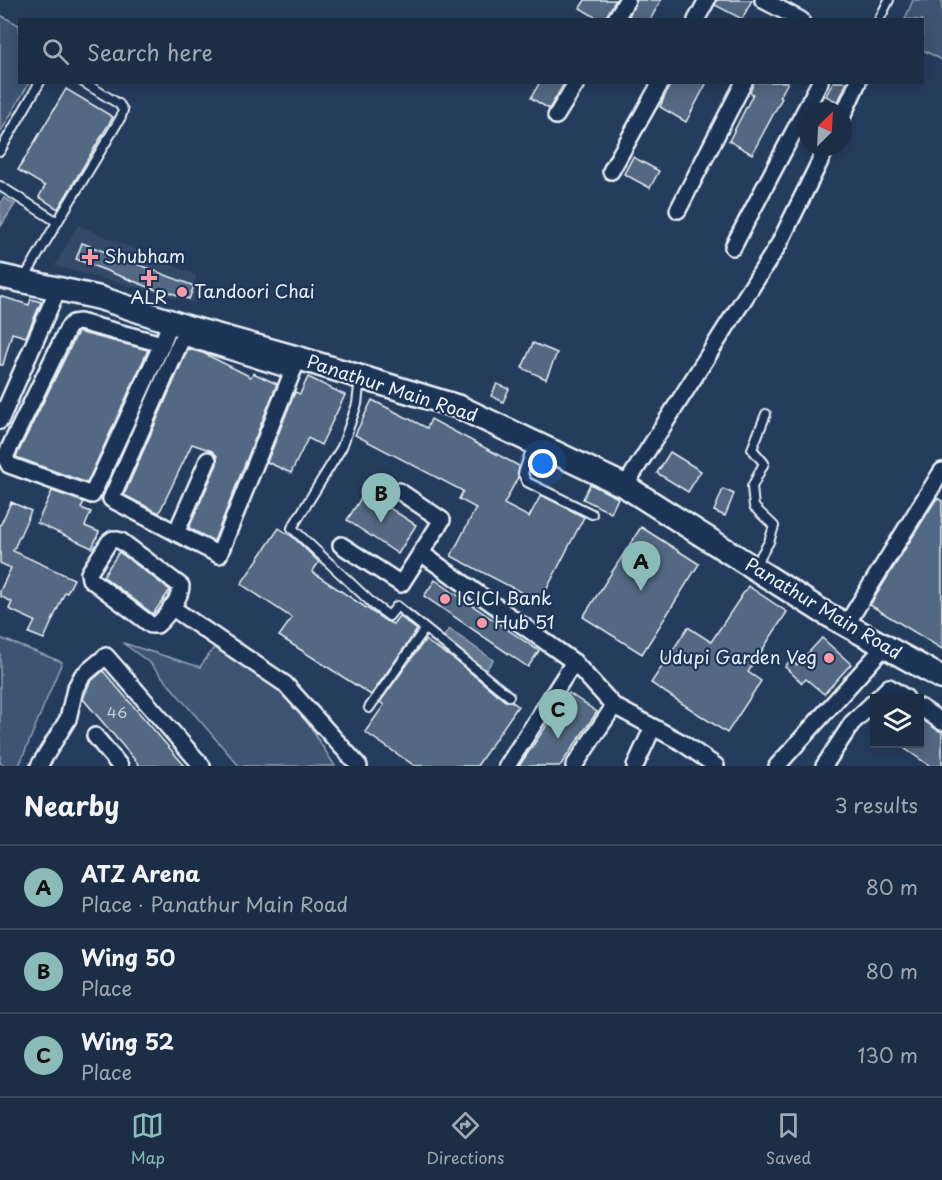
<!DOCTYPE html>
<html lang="en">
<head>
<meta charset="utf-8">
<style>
  body { margin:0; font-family:"Playpen Sans",sans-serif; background:#25364d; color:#f1f3f6 }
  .controls { position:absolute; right:18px; bottom:18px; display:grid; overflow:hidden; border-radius:0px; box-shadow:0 3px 15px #0003 }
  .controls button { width:54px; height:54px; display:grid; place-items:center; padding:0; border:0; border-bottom:2px solid #3a4a5f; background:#1c2e46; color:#f1f3f6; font:30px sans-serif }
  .compass { position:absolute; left:798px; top:102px; width:54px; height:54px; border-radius:50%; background:#1c2e46; box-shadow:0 3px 15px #0003; rotate:24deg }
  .you { position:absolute; left:543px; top:464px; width:21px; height:21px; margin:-15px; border:4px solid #fff; border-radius:50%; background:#1a73e8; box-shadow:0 0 0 9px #1a73e833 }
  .badge { display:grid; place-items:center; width:39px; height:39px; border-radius:50%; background:#8bbbb9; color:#111; font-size:20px; font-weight:700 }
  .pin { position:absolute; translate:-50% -50px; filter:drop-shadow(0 2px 3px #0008) }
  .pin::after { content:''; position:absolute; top:32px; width:21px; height:18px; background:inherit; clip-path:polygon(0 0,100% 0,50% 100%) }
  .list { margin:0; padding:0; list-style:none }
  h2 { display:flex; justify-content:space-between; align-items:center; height:78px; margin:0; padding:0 24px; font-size:26px }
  h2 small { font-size:20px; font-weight:400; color:#a0a8b3 }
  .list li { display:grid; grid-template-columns:39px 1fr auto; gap:18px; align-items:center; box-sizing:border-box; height:84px; padding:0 24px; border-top:2px solid #3a4a5f }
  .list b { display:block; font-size:22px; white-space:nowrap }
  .list p { margin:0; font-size:20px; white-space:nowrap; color:#a0a8b3 }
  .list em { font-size:20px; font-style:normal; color:#a0a8b3 }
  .icon { flex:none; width:33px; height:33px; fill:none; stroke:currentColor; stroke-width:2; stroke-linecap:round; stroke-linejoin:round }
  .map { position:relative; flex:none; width:942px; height:766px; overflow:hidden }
  .search { position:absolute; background:#1c2e46; box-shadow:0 3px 15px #0003; left:18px; right:18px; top:18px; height:66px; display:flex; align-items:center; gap:15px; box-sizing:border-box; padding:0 21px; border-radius:0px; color:#a0a8b3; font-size:22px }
  .sheet { height:330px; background:#1c2e46 }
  nav { display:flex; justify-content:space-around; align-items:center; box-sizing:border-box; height:84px; border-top:2px solid #3a4a5f; background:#1c2e46; font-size:16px; color:#a0a8b3 }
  nav a { display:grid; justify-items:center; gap:3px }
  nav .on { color:#8bbbb9 }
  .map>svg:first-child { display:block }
  .built { fill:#334a68 }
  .green { fill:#3e5472; stroke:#93a2b5; stroke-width:1.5 }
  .water { fill:#657890; stroke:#99a8ba; stroke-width:1.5 }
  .building { fill:#536782; stroke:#e8f1f8; stroke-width:1.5 }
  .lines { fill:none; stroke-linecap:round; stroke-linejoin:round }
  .lane-casing { stroke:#e8f1f8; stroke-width:12 }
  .street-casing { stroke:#e8f1f8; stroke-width:20 }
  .secondary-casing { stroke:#e8f1f8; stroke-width:27 }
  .lane { stroke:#1d3557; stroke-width:8 }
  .street { stroke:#1d3557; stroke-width:15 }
  .secondary { stroke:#1d3557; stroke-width:22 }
  .poi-dot { fill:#ff9aa2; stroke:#1d3557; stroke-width:2 }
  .labels { text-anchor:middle; stroke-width:4.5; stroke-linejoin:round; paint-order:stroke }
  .number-label { font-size:15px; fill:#c3ceda }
  .poi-label { font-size:18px; fill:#e8f1f8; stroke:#1d3557; text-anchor:start }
  .street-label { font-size:18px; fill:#e8f1f8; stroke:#1d3557 }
</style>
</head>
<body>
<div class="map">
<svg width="942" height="766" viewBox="0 0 942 766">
  <rect width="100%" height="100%" fill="#253d5d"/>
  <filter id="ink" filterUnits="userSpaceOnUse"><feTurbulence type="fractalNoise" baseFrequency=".0167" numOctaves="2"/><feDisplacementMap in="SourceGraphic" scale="12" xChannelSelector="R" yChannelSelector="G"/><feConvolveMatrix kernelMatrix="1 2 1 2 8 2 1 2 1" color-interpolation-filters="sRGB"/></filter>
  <g filter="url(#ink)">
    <path class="built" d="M 78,225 L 196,275 L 194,303 L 55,266 Z"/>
    <g class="green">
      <path d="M 913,0 L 942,0 L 942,60 L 923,50 L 922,20 L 905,19 Z"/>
      <path d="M 0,15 L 19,25 L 20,82 L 29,83 L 0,133 Z"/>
      <path d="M 0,638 L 62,662 L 19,766 L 8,766 L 0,763 Z"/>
      <path d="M 218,642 L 285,687 L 335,766 L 239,766 L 151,664 L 123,643 L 200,667 Z"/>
    </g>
    <g class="water">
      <path d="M 4,198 L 15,204 L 1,226 L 0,203 Z"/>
      <path d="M 449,629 L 493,660 L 486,670 L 442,639 Z"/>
    </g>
    <g class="building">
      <path d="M 585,0 L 616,0 L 604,20 L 600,20 L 580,8 Z"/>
      <path d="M 637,0 L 661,0 L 650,20 L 636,20 L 629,16 Z"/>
      <path d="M 717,0 L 752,0 L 742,19 L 715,5 Z"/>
      <path d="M 540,82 L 565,82 L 549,109 L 531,98 Z"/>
      <path d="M 671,82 L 707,82 L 686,122 L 660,107 Z"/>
      <path d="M 754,82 L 788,82 L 780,97 L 782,98 L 752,154 L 729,141 L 753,94 L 750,92 Z"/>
      <path d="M 833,82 L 847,82 L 838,102 L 826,96 Z"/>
      <path d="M 66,89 L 113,117 L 58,209 L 39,197 L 45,186 L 18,170 Z"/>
      <path d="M 633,157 L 659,171 L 650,188 L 624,174 Z"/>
      <path d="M 82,243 L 194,286 L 189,299 L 160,289 L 159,291 L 76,259 Z"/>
      <path d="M 0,296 L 29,305 L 31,299 L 41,302 L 26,337 L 12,333 L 3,365 L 0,365 Z"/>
      <path d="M 78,332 L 148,350 L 87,483 L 16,457 Z"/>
      <path d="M 533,343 L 557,353 L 546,379 L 522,368 Z"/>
      <path d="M 188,349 L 203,353 L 251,377 L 253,373 L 277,384 L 214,541 L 189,528 L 217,464 L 217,456 L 212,451 L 192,444 L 159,513 L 124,495 Z"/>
      <path d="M 308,377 L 345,395 L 321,445 L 308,438 L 291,473 L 267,462 L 295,392 L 300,394 Z"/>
      <path d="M 497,384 L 509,389 L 503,402 L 491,396 Z"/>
      <path d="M 372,400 L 427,428 L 431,419 L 519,466 L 518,477 L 504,504 L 529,517 L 541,495 L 584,517 L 540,602 L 451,556 L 476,508 L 459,499 L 463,491 L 355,435 Z"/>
      <path d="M 670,452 L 701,471 L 688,492 L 657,473 Z"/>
      <path d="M 590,484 L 618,498 L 611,513 L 583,499 Z"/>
      <path d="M 723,489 L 734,494 L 725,516 L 714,511 Z"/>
      <path d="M 52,491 L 84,502 L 81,508 L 91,512 L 85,526 L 99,532 L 92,548 L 37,523 Z"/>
      <path d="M 365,492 L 416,525 L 398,554 L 347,520 Z"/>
      <path d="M 937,498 L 942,501 L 942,649 L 870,605 Z"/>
      <path d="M 11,502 L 31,511 L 13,551 L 74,579 L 67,593 L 65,592 L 44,639 L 29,633 L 35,621 L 9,609 L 12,602 L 0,596 L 0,591 L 11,568 L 0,563 L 0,526 Z"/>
      <path d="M 641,527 L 699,564 L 642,654 L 583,617 Z"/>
      <path d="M 279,528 L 294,538 L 319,562 L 312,572 L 386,621 L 393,624 L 399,616 L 417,630 L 371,695 L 279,636 L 292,618 L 241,584 Z"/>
      <path d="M 119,552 L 170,590 L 153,614 L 103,576 Z"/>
      <path d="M 435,580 L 539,651 L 528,667 L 424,596 Z"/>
      <path d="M 748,586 L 787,612 L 748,672 L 761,681 L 727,733 L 651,683 L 688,627 L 711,642 Z"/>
      <path d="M 822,638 L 851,664 L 824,694 L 806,679 L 802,683 L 785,667 L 791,659 L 797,665 Z"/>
      <path d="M 425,640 L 455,660 L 505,701 L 511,701 L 518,706 L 477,766 L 415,766 L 365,732 L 384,705 L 380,702 Z"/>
      <path d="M 103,671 L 172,751 L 185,766 L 140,766 L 83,699 L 90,682 Z"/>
      <path d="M 569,693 L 597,712 L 560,766 L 519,766 Z"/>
      <path d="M 920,718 L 942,732 L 942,766 L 930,766 L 898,744 L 920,744 Z"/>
    </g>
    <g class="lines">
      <defs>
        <g id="lane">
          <path d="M 879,20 L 889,0"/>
          <path d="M 0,151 L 40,82"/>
          <path d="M 0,186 L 56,221"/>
          <path d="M 24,279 C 55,224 89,171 121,117 L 123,110 L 119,104 L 83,82"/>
          <path d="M 360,378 L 357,404 L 342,447 L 292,528 L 374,605 L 389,616 L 397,606 L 509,696"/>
          <path d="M 533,444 L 523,474 L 527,482 L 592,514"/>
          <path d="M 754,567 L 769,542 L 774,526 L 754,507 L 752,487 L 764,463 L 752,449 L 766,414"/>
          <path d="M 369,708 L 424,630"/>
        </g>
        <g id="street">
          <path d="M 763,0 L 801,20"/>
          <path d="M 615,20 L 627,0"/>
          <path d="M 696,20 L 707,0"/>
          <path d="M 843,115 L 858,82"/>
          <path d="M 556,116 L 577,82"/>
          <path d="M 611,171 L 661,82"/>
          <path d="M 678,210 L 744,82"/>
          <path d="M 733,247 L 820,82"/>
          <path d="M 187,327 L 111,499 L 219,555 L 298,358"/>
          <path d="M 184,337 L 293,371"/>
          <path d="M 162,344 L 80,322 L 73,323 L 68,328 L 5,457 L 9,465 L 92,495 L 162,344 L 171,321"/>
          <path d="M 0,421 L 58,289"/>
          <path d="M 625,486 L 779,244 L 827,147"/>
          <path d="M 176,533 L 208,460"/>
          <path d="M 113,539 L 121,541 L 181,586 C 181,598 166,617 157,625 L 151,625 L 90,579 L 89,573 L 109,542 Z"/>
          <path d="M 341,545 L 401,584 L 442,520 L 399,491"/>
          <path d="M 421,553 L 574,662 L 614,706 L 681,742 L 716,766"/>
          <path d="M 171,607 L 285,684 L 359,766"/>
          <path d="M 846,625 L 942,471"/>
          <path d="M 878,698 L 889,687 L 906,698"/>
          <path d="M 920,707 L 942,722"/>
          <path d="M 95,736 L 120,766"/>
          <path d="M 39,766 L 68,719 L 75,689 L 82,676 L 106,656 L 202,766"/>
          <path d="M 507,766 L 574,662"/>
          <path d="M 574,766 L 614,706"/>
          <path d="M 635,766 L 653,727"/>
          <path d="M 777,766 L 885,646"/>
          <path d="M 824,766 L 852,723 L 874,702"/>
        </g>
        <path id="secondary" d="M 0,276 L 100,298 L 187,327 L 298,358 L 459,407 L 625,486 L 823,612 L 942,678"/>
      </defs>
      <use href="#lane" class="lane-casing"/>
      <use href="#street" class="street-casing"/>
      <use href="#secondary" class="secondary-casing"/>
      <use href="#lane" class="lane"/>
      <use href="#street" class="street"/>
      <use href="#secondary" class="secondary"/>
    </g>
  </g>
  <g class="poi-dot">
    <path d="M87 248h6v6h6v6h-6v6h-6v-6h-6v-6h6z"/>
    <path d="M146 269h6v6h6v6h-6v6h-6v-6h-6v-6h6z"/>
    <circle cx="182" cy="292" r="6"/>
    <circle cx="445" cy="599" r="6"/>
    <circle cx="482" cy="623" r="6"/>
    <circle cx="829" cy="658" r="6"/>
  </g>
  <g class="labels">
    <g class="number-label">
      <text x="117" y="718">46</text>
    </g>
    <g class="poi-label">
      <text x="104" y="263">Shubham</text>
      <text x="194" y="298">Tandoori Chai</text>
      <text x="149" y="304" text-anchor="middle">ALR</text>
      <text x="457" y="605">ICICI Bank</text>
      <text x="494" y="629">Hub 51</text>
      <text x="817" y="664" text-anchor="end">Udupi Garden Veg</text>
    </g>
    <g class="street-label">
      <text transform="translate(392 389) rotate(18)" y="6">Panathur Main Road</text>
      <text transform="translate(823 609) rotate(31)" y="6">Panathur Main Road</text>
    </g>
  </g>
</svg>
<div class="controls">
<button><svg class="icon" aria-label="layers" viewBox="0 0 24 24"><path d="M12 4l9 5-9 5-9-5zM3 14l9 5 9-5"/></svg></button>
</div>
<svg class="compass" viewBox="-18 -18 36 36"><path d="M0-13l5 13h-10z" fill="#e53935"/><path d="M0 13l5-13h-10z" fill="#a0a8b3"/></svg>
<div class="you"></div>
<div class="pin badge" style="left:641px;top:591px">A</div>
<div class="pin badge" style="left:381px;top:523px">B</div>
<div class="pin badge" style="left:558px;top:739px">C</div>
<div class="search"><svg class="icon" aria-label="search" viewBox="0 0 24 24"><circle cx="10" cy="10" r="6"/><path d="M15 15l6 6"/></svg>Search here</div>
</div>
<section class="sheet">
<h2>Nearby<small>3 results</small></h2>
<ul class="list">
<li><span class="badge">A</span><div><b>ATZ Arena</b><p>Place · Panathur Main Road</p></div><em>80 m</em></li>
<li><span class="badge">B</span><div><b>Wing 50</b><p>Place</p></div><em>80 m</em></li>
<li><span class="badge">C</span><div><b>Wing 52</b><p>Place</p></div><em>130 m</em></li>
</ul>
</section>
<nav>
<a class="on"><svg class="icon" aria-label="map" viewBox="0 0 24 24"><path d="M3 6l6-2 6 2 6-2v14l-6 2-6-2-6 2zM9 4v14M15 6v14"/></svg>Map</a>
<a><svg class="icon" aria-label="directions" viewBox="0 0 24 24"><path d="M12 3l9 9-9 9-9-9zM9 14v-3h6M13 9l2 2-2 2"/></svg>Directions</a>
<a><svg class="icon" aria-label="saved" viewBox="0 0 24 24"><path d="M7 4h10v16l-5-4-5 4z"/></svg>Saved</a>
</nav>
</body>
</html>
